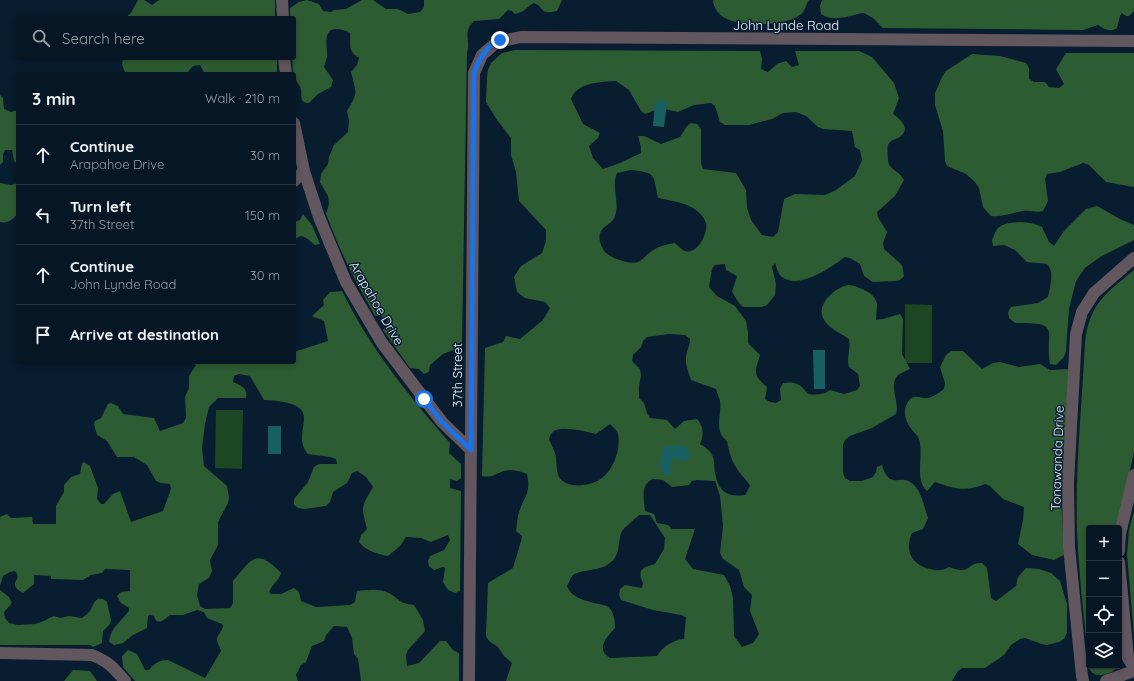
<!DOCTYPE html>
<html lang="en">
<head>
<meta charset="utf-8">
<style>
  body { margin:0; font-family:Quicksand,sans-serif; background:#142331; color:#f1f3f6 }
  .controls { position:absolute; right:12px; bottom:12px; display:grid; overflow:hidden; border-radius:4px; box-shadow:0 2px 6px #0003 }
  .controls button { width:36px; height:36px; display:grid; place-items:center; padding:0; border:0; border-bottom:1px solid #273541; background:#061624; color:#f1f3f6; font:20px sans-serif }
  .stop { position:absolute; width:12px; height:12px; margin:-9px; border:3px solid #1a73e8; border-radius:50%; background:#fff }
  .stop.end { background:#1a73e8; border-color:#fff; box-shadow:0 1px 4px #0008 }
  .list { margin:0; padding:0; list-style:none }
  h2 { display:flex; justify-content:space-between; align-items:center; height:52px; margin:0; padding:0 16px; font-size:17px }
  h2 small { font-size:13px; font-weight:400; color:#989fa6 }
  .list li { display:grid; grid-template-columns:26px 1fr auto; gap:12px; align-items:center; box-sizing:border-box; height:60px; padding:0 16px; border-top:1px solid #273541 }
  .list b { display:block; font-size:15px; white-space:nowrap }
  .list p { margin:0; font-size:13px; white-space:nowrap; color:#989fa6 }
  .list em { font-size:13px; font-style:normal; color:#989fa6 }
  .icon { flex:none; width:22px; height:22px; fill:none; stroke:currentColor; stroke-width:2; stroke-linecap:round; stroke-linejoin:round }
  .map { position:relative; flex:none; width:1134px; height:681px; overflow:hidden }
  .search { position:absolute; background:#061624; box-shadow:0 2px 6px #0003; left:16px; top:16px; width:280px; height:44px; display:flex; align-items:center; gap:10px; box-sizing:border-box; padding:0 14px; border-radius:4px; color:#989fa6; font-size:15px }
  .panel { position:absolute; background:#061624; box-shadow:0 2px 6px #0003; left:16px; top:72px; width:280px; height:292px; border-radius:4px }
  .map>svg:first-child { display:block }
  .green { fill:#1d4622 }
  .forest { fill:#2d5b32; fill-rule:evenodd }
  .water { fill:#185f61 }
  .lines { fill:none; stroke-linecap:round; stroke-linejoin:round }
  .street { stroke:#62565f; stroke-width:12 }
  .route { stroke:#1a73e8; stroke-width:5 }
  .labels { text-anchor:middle; stroke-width:3; stroke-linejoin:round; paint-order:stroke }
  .street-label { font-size:13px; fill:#edf5fe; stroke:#081d30 }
</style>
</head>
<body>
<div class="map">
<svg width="1134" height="681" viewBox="0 0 1134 681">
  <rect width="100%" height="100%" fill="#081d30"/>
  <g class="green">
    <path d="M 905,304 L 932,305 L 932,363 L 905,363 Z"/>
    <path d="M 216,410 L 243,410 L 242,469 L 215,468 Z"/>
  </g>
  <g class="forest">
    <path d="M 138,0 L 144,0 L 152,5 L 159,0 L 275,0 L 275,18 L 125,18 L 131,13 Z"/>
    <path d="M 307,0 L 319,4 L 323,11 L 331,12 L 334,10 L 346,9 L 362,0 L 373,0 L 386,9 L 398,9 L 408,14 L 420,12 L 424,7 L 424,0 L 562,0 L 557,11 C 538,15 546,8 534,3 C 525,7 526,12 515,14 L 512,11 L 508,10 L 499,19 L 474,21 C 462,33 471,39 467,53 L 462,343 L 453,350 L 443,354 L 430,365 L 429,372 L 424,374 L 419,369 L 410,368 L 383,330 L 388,324 L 387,319 L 380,316 L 375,316 L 352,274 L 338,244 L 326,214 L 329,204 L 328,196 L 320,182 L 321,174 L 328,164 L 329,157 L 334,145 L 348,132 L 349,121 L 347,111 C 359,92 356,93 351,72 L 357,65 L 359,58 C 347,50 351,46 350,33 C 345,30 341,29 335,29 C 322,30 328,49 327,57 C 326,60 325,64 324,67 L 333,80 L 331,87 L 318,94 L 309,103 C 299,103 302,95 301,89 C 300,85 296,82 295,77 C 292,72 293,64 292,58 L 294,58 L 294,18 L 290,18 L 290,8 L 299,2 Z"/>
    <path d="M 714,0 L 809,0 C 805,5 806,11 800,15 C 785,26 741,27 725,18 C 718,14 714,8 713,1 Z"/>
    <path d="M 822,0 L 1134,0 L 1134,11 L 1129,16 L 1126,16 L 1122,13 L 1120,16 L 1117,28 C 1110,33 1104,29 1098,25 L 1083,30 L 883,28 L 873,18 L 864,13 C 850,15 834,23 821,14 L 820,6 Z"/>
    <path d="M 515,50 L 760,51 L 762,59 L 761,69 L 768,72 L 777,64 L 786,61 L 792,67 L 799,65 L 795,51 L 859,51 L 872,57 L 894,83 L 899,98 L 893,114 C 899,118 911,128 901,136 C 897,140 890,139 888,145 C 887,149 888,157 888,161 C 890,171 899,170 904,180 L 895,196 L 877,212 L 878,217 L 887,232 L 883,243 L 884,249 L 902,265 L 904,276 L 900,280 L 895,281 L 873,282 L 864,276 L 860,264 L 850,258 L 845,257 C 831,267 800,290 782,277 C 778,274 777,268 775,263 L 772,267 L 776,284 L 775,295 L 767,305 L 762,307 L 743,307 L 739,303 L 732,292 L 737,276 L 726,270 L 725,264 L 715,265 L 712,269 L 709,287 L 717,296 L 735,306 L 746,321 L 748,332 L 748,343 L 760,355 C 755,373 752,374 767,387 L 765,399 L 770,402 L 776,403 L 781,400 L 780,389 L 783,383 C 796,381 800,384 808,394 C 816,395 824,395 830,390 L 844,394 L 857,390 L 860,386 L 858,374 L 849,367 C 846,358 851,349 849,339 C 840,333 828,328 823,318 C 816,304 836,287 848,285 C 854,285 860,288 866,291 C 871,293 876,298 877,304 C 877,309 876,315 876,320 L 883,319 L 900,314 L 903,319 L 902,354 L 910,369 C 906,371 901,373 898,375 C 888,385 900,403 896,414 L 872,428 L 850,436 L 845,440 L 843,445 L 843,473 L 845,478 L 850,481 L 862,481 L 873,477 L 876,472 L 877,467 L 882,465 C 890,492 900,472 913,484 C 922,492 924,507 928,518 L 923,529 L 912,533 C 904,551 912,565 930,569 C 938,571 942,571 949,567 C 972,576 966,562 982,563 L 987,568 L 991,598 L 996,601 L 1016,586 L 1018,577 L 1026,568 L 1039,569 L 1051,573 L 1060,581 L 1067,604 L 1067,633 L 1064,639 L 1059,642 L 1047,645 L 1042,644 L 1025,638 L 1020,639 L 1011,645 L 1004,655 L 985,668 L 962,668 L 958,671 L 952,681 L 506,681 L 512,663 L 504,656 L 498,647 L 489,641 L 486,636 L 488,583 L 513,568 L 521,541 L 522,536 L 516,531 C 517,525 517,518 519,512 C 525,495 531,493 527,474 C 521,471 510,469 504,471 C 494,474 493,478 482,476 L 485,348 L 503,342 L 506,336 L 520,339 L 543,320 L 550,308 L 545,302 L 525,298 L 517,292 L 514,277 L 521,266 L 542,253 L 546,241 L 546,230 L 519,201 L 516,172 L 511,155 L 511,138 L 497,120 L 486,102 L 487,77 L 488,70 L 491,63 L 502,53 ZM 616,81 L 629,90 L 641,111 L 645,114 L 661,108 L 678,112 L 694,105 L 711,103 L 715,106 L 720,122 L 725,125 L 749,125 L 772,119 L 783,113 L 796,112 L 806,116 L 818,127 L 823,129 L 852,131 L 855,147 L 860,150 L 862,160 L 855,176 L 836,190 L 825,195 L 795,194 L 784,199 L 778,232 L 773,237 L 762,235 L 751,220 L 747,208 L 746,190 L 736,173 L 703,169 L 701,163 L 701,129 L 697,124 L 691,123 L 687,126 L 680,137 L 661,144 L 644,136 L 638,136 L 641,147 L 641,153 L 620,163 L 603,169 L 593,158 L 589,146 L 598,138 L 600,133 L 583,124 L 571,99 C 577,82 601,82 616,81 ZM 631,170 C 656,173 653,173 658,198 C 668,200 682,202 691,207 C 697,210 704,216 706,223 C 708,233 698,255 685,251 C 682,250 678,246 675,243 C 667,244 659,246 652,251 C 647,254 643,260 638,262 C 629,265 606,257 603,249 C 600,244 598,237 601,231 C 605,225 613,223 615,216 C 620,202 611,187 617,173 ZM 668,334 L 685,335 L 690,339 C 690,346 686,351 686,358 C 685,365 689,373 691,380 L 716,389 C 717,393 719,397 720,401 C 722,416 713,430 727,441 C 731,463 735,467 750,485 L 748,490 L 745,495 C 726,498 718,490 715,473 C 714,468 715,462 713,457 C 711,451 705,447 700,444 C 704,434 704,427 697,419 L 684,421 L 675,429 L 667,420 L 650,418 L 647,413 L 644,403 L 639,398 L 639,386 L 641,375 L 640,369 L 632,361 L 633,355 L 641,347 L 643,341 L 647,337 ZM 610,424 C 613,427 617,430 618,434 C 621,449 614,469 602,478 C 592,486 567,490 559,477 C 556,471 557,460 555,453 C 553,448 551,444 549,439 C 550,437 550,435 552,433 C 559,424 586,432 596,434 ZM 653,479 L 663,480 L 672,487 L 689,485 L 692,481 L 697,480 L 715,481 L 720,496 L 723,526 L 720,553 L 723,559 L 739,570 L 744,587 L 752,595 L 750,611 L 759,634 L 753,643 L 742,647 L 734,636 L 733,598 L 730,586 L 724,575 L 693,569 L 685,559 L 695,529 L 672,529 L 668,525 L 657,523 L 654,514 L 645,511 C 644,500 640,484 653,479 ZM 639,515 L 650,515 L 665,538 L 664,549 L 655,564 C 644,567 636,569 643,583 L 642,588 L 625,585 L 620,589 L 619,595 L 621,600 L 653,610 L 681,615 L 686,617 L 684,639 C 673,640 663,646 657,656 L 610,658 C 595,649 607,637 615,628 C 615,621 614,611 608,607 C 606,605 602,605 599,604 C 587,601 572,599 567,586 C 569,583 570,578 573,575 C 581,569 600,572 611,562 C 620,555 618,543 621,533 C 624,527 634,520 639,515 Z"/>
    <path d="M 1066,53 L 1134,53 L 1134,187 L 1106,182 L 1089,165 L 1083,163 L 1060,172 L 1047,174 L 1045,179 L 1048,201 L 1043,211 C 1036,213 1030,210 1023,211 C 1012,213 1002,217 991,216 L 983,207 L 979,188 L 975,182 L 966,174 L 947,166 L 945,161 L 943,131 L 935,105 L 935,93 L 942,77 L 946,71 L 972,54 L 1000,56 L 1026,63 L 1029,68 L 1029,79 L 1034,82 L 1045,82 L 1049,87 L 1059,88 L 1064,84 L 1056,69 Z"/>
    <path d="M 123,58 L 277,58 L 277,74 L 205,74 L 200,65 L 193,66 L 186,74 L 134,74 L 125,72 L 122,65 Z"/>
    <path d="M 0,95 L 3,98 L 4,109 L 11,112 L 18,110 L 18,165 L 14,161 L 12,150 L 5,150 L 3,154 L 3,162 L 0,165 Z"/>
    <path d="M 0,183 L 11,185 L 18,183 L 18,214 C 13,219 8,224 0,222 Z"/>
    <path d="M 1097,206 L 1120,219 L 1134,225 L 1134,240 L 1100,257 L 1085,268 L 1076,281 L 1069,309 L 1066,351 L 1064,357 L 1056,365 L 1050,364 C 1044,331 1064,322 1015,323 L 1009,318 L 1008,312 L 1011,307 L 1038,303 L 1048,297 C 1050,286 1055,272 1047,264 L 1027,262 L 1015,250 L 1004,245 L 993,246 L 992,240 C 994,236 995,231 998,228 C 1006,220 1032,221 1042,227 L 1049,242 L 1054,246 L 1064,231 L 1086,209 Z"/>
    <path d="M 303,214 L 312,225 L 320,244 L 315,245 C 308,240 303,231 294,240 L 294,222 L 300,220 Z"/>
    <path d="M 1134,270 L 1134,452 L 1117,528 L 1089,528 L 1089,664 C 1084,619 1079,575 1077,530 C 1075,468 1082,405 1085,342 C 1090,303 1105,294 1134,270 Z"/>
    <path d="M 342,291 C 370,348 409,396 450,443 L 449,453 L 461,464 L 461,478 L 457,481 L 450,479 L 450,488 L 461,491 L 460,591 L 455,593 L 448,590 L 443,582 L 445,568 L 443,567 L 434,570 L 429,566 L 428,561 L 430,556 L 444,550 L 450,540 L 448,535 L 431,542 L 421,538 L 406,537 L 400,546 L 388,556 C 377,554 366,551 359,542 L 361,535 L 367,529 C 361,505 361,508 373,487 L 366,477 L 357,471 L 352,473 L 347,483 L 333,492 L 330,502 L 326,506 L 304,509 L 298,508 L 294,505 L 294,499 L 308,482 L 314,467 L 319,464 L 337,464 L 336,459 L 330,457 L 308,454 C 287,430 333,403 264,400 L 250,376 L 239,374 L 234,376 L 233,382 C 241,386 248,387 246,398 L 218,398 L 209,407 L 205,424 L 202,448 L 204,466 L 227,486 L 229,497 L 228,503 L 218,522 L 218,545 L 210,560 L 212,571 L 209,578 L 199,584 L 197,595 L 200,606 L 205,609 L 230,608 L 233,603 L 233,581 C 252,559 256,547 281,573 C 279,581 272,584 269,592 L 271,594 L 281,594 L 294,588 L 299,592 L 301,601 L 316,607 L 350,605 L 355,602 L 357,591 C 368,590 379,588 389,593 C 401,600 398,603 414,605 L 423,620 L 425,631 L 408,650 L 406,655 L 407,666 L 419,663 L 440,641 L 446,641 L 453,650 L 459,653 L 459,681 L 361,681 L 358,659 L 354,654 L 352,638 L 347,627 L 334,626 L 326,635 L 324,641 L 312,646 L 306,662 L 301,665 L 296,675 L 298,681 L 135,681 L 123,667 L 122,656 L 128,650 L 137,654 L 145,670 L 149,670 C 155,663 159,660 168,660 L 205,678 L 221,651 C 220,647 218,645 217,641 C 216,636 222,632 223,626 L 222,624 L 207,618 L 204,612 L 197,610 L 183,615 L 170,615 C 165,619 157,627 154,616 L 150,615 L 148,616 L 147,628 L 133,635 L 123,643 L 114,645 L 109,642 C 110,629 121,621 129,611 L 129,608 L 121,603 L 117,596 L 121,592 L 130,591 L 130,570 L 105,569 L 102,573 L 91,575 L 83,580 L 51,579 L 51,576 L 34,575 L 34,584 L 23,593 C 5,583 24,580 15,571 L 10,572 L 3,576 L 0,586 L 0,517 L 7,514 L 11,518 L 32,517 L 33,524 L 56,524 L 56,506 L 64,492 L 64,485 L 71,477 L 80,474 L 82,463 L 84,462 L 90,466 L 98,488 L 97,499 L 101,504 L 104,504 L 113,494 L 120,491 L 131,522 L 163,511 L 171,489 L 170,484 L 161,483 L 156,481 L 147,465 L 134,457 L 117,457 L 107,441 L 97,435 L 94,424 L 95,421 L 101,418 L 108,404 L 111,403 L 118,406 L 123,414 L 154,418 L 160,431 L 183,423 L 186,418 L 185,397 L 189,388 L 189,376 L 196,365 L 189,362 L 294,362 L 294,352 L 328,341 L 324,321 L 312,316 L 324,305 L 323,300 L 330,292 Z"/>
    <path d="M 951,351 L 963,351 L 982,369 L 993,363 L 1000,362 L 1019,367 L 1040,364 L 1050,370 L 1069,369 L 1061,497 L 1064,555 L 1054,560 L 1032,555 L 1018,544 L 1023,520 L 1024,507 L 1003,499 L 990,486 L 985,484 C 964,492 956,489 935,482 L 927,491 C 914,480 924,456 919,439 C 918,435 914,433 912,430 C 904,420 902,408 910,399 C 916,394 922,399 928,398 C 933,397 940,392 944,389 L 945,383 L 940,367 L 946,355 Z"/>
    <path d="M 1134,511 L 1134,635 L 1127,555 L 1129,530 Z"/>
    <path d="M 0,590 L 9,597 L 12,603 L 4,612 L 5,618 L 9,623 L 18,625 L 35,624 L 44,621 L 49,618 L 54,616 L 60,618 L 69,616 L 82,618 C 84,616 88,614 90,611 C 94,604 96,593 107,602 L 111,620 L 110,624 L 103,631 L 102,643 L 93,647 L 90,645 L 0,645 Z"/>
    <path d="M 1119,619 L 1122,660 C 1117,676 1090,681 1089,666 L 1119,666 Z"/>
    <path d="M 73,670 L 90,671 L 97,681 L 64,681 Z"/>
  </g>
  <g class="water">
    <path d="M 655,101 L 667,102 L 664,127 L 653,126 Z"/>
    <path d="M 813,350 L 825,350 L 825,389 L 814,389 Z"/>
    <rect x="268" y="426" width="13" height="28"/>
    <path d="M 667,446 L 684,446 L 688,448 L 690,456 L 688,459 L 682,462 L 674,458 L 672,458 L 670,474 L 666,476 L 662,474 L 661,467 L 660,467 L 660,461 L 661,460 L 663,448 Z"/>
  </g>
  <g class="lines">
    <g class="street">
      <path d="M 282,0 L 283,18"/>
      <path d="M 284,58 L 286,74"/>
      <path d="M 294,123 L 304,171 L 319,217 L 346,282 L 382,343 L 442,422 L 471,450"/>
      <path d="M 294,181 L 304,171"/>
      <path d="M 1119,551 L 1120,534 L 1134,475"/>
      <path d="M 1119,562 L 1128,658 L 1134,668"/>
      <path d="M 0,653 L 92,655 C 109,662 113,667 125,681"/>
      <path d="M 469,681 L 474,73 L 482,55 L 497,42 L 521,37 L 1134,41"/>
      <path d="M 1083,681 L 1082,676 L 1069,547 L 1068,483 L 1076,334 L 1082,312 L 1094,293 L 1134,258"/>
      <path d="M 1106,681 L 1134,671"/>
    </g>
  </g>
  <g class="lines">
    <path class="route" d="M 424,399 L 442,422 L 471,450 L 474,73 C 479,60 486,45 500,40"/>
  </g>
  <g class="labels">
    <g class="street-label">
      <text x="786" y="30">John Lynde Road</text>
      <text transform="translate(377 303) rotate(60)" y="5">Arapahoe Drive</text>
      <text transform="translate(457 375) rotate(-90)" y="5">37th Street</text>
      <text transform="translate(1057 458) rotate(-88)" y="5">Tonawanda Drive</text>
    </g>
  </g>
</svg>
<div class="controls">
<button>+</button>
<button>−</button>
<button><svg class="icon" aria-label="locate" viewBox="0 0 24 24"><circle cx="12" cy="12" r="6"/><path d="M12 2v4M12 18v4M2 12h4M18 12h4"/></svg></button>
<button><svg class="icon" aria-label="layers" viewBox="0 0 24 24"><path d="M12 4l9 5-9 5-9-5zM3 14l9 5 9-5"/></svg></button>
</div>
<div class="stop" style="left:424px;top:399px"></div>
<div class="stop end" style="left:500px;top:40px"></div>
<div class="search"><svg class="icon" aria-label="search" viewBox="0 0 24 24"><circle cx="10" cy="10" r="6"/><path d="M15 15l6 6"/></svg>Search here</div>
<section class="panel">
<h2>3 min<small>Walk · 210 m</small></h2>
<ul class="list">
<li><svg class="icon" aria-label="ahead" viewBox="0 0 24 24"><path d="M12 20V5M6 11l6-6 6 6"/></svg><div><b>Continue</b><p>Arapahoe Drive</p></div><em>30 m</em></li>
<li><svg class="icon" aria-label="left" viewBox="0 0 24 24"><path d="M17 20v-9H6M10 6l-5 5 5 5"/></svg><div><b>Turn left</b><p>37th Street</p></div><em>150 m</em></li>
<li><svg class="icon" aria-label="ahead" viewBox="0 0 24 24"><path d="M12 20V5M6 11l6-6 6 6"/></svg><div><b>Continue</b><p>John Lynde Road</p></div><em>30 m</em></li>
<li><svg class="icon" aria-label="arrive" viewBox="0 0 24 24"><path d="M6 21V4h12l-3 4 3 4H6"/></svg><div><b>Arrive at destination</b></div></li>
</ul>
</section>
</div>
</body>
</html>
